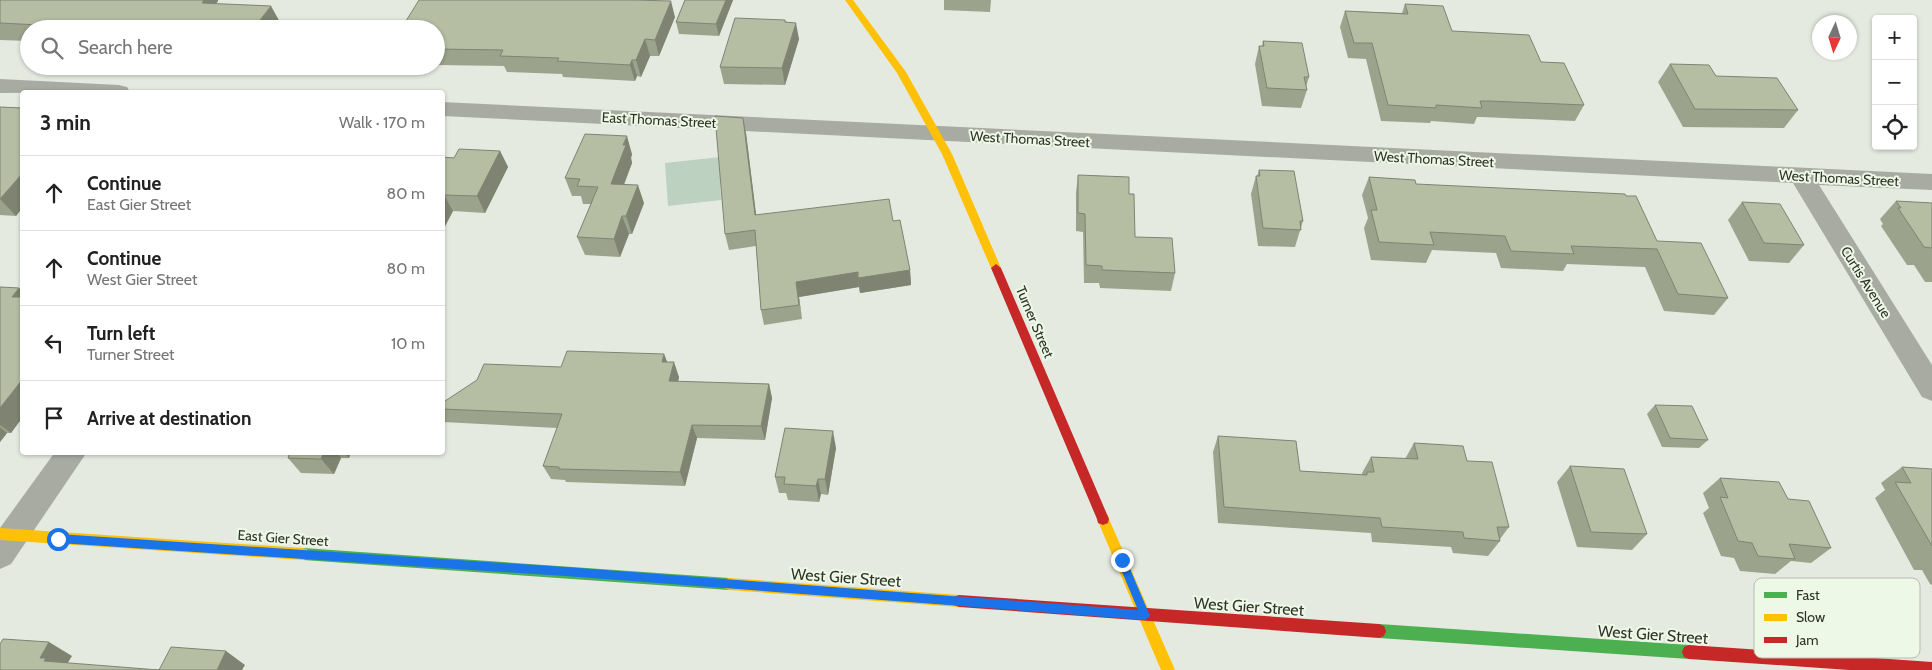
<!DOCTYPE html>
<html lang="en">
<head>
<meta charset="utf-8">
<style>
  body { margin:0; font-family:Cabin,sans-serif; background:#f6f6f6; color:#222 }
  .controls { position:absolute; right:15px; top:15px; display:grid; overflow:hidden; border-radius:5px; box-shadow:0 1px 4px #0004 }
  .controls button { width:45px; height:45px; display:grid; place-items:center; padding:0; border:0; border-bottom:1px solid #e0e0e0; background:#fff; color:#222; font:25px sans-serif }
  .compass { position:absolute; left:1812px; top:15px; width:45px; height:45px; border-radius:50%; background:#fff; box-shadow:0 1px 4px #0004; rotate:184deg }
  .stop { position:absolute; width:15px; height:15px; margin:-11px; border:4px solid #1a73e8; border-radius:50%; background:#fff }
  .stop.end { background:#1a73e8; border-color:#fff; box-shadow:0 1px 5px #0008 }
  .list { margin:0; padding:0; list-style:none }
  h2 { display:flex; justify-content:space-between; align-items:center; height:65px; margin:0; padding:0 20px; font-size:21px }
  h2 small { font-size:16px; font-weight:400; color:#767676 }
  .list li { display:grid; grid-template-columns:32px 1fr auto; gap:15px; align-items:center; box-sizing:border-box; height:75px; padding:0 20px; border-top:1px solid #e0e0e0 }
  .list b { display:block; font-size:19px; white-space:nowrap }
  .list p { margin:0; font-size:16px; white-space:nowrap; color:#767676 }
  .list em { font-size:16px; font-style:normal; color:#767676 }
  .icon { flex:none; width:28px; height:28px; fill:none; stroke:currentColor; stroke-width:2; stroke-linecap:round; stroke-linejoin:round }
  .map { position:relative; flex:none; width:1932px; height:670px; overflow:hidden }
  .search { position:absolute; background:#fff; box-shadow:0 1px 4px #0004; left:20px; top:20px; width:425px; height:55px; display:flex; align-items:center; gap:12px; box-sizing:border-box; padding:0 18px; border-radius:28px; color:#767676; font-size:19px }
  .panel { position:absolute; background:#fff; box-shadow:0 1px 4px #0004; left:20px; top:90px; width:425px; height:365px; border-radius:5px }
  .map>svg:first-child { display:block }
  .green { fill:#bdd1c1 }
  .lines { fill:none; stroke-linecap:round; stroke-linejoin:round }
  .street { fill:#a7aba2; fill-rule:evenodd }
  .fast { fill:#4caf50; fill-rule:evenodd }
  .slow { fill:#ffc107; fill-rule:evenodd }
  .jam { fill:#c62828; fill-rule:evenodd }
  .wall { fill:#9ca38c }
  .shaded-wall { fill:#7f8472 }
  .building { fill:#b5bda3; stroke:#7f8472 }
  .route { fill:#1a73e8 }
  .labels { text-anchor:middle; stroke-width:4; stroke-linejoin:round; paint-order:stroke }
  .street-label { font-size:14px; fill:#303428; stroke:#eef8e7 }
  .near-street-label { font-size:16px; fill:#303428; stroke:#eef8e7 }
  .key { fill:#eef8e7; stroke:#b5bdae; stroke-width:1 }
  .key-label { font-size:14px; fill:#303428 }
</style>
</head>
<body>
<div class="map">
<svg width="1932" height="670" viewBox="0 0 1932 670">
  <rect width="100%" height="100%" fill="#e5eae0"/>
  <path class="green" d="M 748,154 L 749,175 L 720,180 L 721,200 L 668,206 L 665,163 Z"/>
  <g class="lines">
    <g class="street">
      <path d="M 0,79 L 119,85 L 127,87 L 130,92 L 0,93 Z"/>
      <path d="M 442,102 L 1932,174 L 1932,190 L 1819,185 L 1932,365 L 1932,401 L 1922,397 L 1793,183 L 442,116 Z"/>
      <path d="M 55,452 L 87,452 L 11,564 L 0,569 L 0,528 Z"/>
    </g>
    <g class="fast">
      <path d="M 303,548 L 729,578 L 734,580 L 736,584 L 734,588 L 729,590 L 303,560 L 298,558 L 296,554 L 298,550 Z"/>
      <path d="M 1379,624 L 1689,645 L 1694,647 L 1696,652 L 1694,657 L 1689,659 L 1379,638 L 1374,636 L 1372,631 L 1374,626 Z"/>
    </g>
    <g class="slow">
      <path d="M 845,0 L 853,0 L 906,72 L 952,154 L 1001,268 L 1000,271 L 996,272 L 991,268 L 942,154 L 897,73 Z"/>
      <path d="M 1103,513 L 1108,515 L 1109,519 L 1175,670 L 1161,670 L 1097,519 L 1098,515 Z"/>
      <path d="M 0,528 L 303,548 L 308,550 L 310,554 L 308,558 L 303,560 L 0,540 Z"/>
      <path d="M 729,578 L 959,595 L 964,597 L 966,601 L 964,605 L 959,607 L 729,590 L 724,588 L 722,584 L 724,580 Z"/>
    </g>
    <g class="jam">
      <path d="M 996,264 L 1001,268 L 1109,519 L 1108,523 L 1103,525 L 1098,523 L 1097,519 L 991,268 Z"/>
      <path d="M 959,595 L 1379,624 L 1384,626 L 1386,631 L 1384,636 L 1379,638 L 959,607 L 954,605 L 952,601 L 954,597 Z"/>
      <path d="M 1689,645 L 1932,662 L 1932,670 L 1849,670 L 1689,659 L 1684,657 L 1682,652 L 1684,647 Z"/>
    </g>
  </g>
  <g class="wall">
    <path d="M 0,0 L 218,0 L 218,1 L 216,4 L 281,24 L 277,29 L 29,29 L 29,41 L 0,40 Z"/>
    <path d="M 685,0 L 733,0 L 719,36 L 679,34 L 676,22 Z"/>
    <path d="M 944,0 L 991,0 L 990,12 L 944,10 Z"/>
    <path d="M 1405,4 L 1452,31 L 1541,62 L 1584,105 L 1575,121 L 1481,117 L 1477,117 L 1474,124 L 1431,121 L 1430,123 L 1381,121 L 1366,59 L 1348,58 L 1340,27 L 1345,11 L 1402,13 Z"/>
    <path d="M 675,17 L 659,56 L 650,56 L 641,77 L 637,76 L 635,81 L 563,77 L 562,74 L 507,72 L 504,66 L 436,65 L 436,29 Z"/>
    <path d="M 785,20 L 786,22 L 799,39 L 785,85 L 724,84 L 720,67 Z"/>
    <path d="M 1263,41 L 1309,77 L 1306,87 L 1307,90 L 1301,108 L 1262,106 L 1255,64 L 1259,46 L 1262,46 Z"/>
    <path d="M 1670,64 L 1716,76 L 1798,110 L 1784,128 L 1683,127 L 1658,82 Z"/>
    <path d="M 395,66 L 431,66 L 430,68 Z"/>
    <path d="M 0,107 L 22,108 L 22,208 L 16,216 L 0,215 Z"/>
    <path d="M 746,133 L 756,215 L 893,221 L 910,270 L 911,285 L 860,293 L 859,287 L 799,297 L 802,319 L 764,325 L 761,310 L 756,246 L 729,250 L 725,234 Z"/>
    <path d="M 500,151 L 508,167 L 485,213 L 453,211 L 442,232 L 442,157 L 454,158 Z"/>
    <path d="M 632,154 L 631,158 L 632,163 L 624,185 L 644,203 L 632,234 L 629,234 L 620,257 L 585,255 L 577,237 L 591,204 L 583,204 L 581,196 L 572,196 L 565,178 Z"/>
    <path d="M 1259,170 L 1303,221 L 1295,247 L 1258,246 L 1251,194 L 1256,176 L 1257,176 Z"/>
    <path d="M 1078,175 L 1129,194 L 1135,237 L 1175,273 L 1171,291 L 1100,288 L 1099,283 L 1084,283 L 1083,232 L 1076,231 L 1076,193 Z"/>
    <path d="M 1369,177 L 1416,184 L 1657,241 L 1728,298 L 1714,315 L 1664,311 L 1645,267 L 1567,264 L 1563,271 L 1501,268 L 1496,253 L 1432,250 L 1426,263 L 1371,260 L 1364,228 L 1368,218 L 1362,195 Z"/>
    <path d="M 1896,201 L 1932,203 L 1932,282 L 1925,282 L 1914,265 L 1907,265 L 1881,226 L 1883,224 L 1880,219 Z"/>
    <path d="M 1742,202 L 1804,245 L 1789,263 L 1749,261 L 1728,220 Z"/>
    <path d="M 0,287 L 19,288 L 22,291 L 22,418 L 11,433 L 7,433 L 0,442 Z"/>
    <path d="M 664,354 L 667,362 L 679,377 L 678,382 L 769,384 L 772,398 L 765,440 L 697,438 L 685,486 L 566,482 L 565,480 L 551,479 L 543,466 L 557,428 L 443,422 L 442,421 L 442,403 L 561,367 Z"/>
    <path d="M 1655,405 L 1708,440 L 1699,448 L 1662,447 L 1647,414 Z"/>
    <path d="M 1218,436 L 1300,471 L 1362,475 L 1362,473 L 1371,457 L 1405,459 L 1414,443 L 1467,461 L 1509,527 L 1500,539 L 1500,541 L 1488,556 L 1453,553 L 1451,547 L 1372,542 L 1371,533 L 1218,523 L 1213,452 Z"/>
    <path d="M 836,448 L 828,495 L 821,494 L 819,502 L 788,500 L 786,493 L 779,493 L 775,477 Z"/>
    <path d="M 290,452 L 351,452 L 349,458 L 341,458 L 334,474 L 301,473 L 288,458 Z"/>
    <path d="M 1570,466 L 1647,534 L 1632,550 L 1577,547 L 1557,482 Z"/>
    <path d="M 1902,467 L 1932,469 L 1932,585 L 1930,584 L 1922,570 L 1914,570 L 1875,498 L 1885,490 L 1881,483 Z"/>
    <path d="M 1720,478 L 1788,499 L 1831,548 L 1811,563 L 1791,561 L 1775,574 L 1740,571 L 1734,558 L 1721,556 L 1703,513 L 1709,508 L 1703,493 Z"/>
  </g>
  <g class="shaded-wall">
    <path d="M 197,0 L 218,0 L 218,1 L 213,7 Z"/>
    <path d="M 726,0 L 733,0 L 719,36 L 716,24 Z"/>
    <path d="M 671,1 L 675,17 L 659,56 L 655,40 Z"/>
    <path d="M 271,6 L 281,24 L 277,29 L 253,29 Z"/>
    <path d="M 796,23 L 799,39 L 785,85 L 782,68 Z"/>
    <path d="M 645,39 L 650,56 L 641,77 L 636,60 Z"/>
    <path d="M 632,60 L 637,76 L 635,81 L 630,65 Z"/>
    <path d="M 743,118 L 746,133 L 758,230 L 755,215 Z"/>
    <path d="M 627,136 L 632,154 L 631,158 L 632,163 L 617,202 L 611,184 L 623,145 Z"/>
    <path d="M 500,151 L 508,167 L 485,213 L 477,196 Z"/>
    <path d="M 22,174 L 22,208 L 16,216 L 0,199 Z"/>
    <path d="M 638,185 L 644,203 L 632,234 L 626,216 Z"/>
    <path d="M 444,195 L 453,211 L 442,232 L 442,198 Z"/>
    <path d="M 622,216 L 629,234 L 620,257 L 614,239 Z"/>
    <path d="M 910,270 L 911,285 L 860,293 L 858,278 Z"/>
    <path d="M 858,272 L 859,287 L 799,297 L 802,319 L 796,282 Z"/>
    <path d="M 19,288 L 22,291 L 22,307 L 12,297 Z"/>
    <path d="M 664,354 L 670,369 L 662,362 Z"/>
    <path d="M 674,362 L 679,377 L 675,395 L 669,381 Z"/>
    <path d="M 22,380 L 22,418 L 11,433 L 0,425 L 0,408 Z"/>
    <path d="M 769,384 L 772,398 L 765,440 L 761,426 Z"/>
    <path d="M 692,425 L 697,438 L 685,486 L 680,472 Z"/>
    <path d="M 0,427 L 7,433 L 0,442 Z"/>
    <path d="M 833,431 L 836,448 L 828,495 L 825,479 Z"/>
    <path d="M 324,452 L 337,452 L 341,458 L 334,474 L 321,459 Z"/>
    <path d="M 344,452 L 351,452 L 349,458 Z"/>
    <path d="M 818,479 L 821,494 L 819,502 L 816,486 Z"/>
    <path d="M 49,642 L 72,656 L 64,669 L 44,661 L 40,658 Z"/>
    <path d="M 226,651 L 245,665 L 242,670 L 217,670 Z"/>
  </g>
  <g class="building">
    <path d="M 0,0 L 204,0 L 202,3 L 271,6 L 253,29 L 77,29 L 79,27 L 0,23 Z"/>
    <path d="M 419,0 L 634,0 L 671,1 L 655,40 L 645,39 L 636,60 L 632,60 L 630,65 L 557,61 L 559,58 L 500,56 L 503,50 L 436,49 L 436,29 L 401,29 Z"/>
    <path d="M 685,0 L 726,0 L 716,24 L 676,22 Z"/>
    <path d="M 1405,4 L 1443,6 L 1452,31 L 1529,35 L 1541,62 L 1564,63 L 1584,105 L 1489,101 L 1480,101 L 1482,108 L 1436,105 L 1436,108 L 1388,105 L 1372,43 L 1354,43 L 1345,11 L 1408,14 Z"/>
    <path d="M 735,18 L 785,20 L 785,22 L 796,23 L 782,68 L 720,67 Z"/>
    <path d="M 1263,41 L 1302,43 L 1309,77 L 1304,77 L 1307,90 L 1267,88 L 1259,46 L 1264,46 Z"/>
    <path d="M 1670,64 L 1709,65 L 1716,76 L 1777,78 L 1798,110 L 1695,109 Z"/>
    <path d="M 0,107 L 22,108 L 22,174 L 0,199 Z"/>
    <path d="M 715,116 L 743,118 L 755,215 L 889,199 L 893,221 L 900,220 L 910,270 L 858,278 L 858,272 L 796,282 L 799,305 L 761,310 L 755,230 L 725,234 Z"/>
    <path d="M 585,134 L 627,136 L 623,145 L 626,145 L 611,184 L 638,185 L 626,216 L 622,216 L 614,239 L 577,237 L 598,187 L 577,186 L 580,179 L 565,178 Z"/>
    <path d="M 459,149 L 500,151 L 477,196 L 444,195 L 442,198 L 442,157 L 454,158 Z"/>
    <path d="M 1259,170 L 1294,171 L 1303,221 L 1300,221 L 1301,230 L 1263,228 L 1256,176 L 1260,176 Z"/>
    <path d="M 1078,175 L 1129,177 L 1129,194 L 1134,194 L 1135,237 L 1172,238 L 1175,273 L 1102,270 L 1102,266 L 1086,265 L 1085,214 L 1078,213 Z"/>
    <path d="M 1369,177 L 1415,180 L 1416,184 L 1625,194 L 1626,196 L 1636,196 L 1657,241 L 1701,243 L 1728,298 L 1678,294 L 1657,249 L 1571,246 L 1574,254 L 1511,251 L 1505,236 L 1430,232 L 1434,245 L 1379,242 L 1371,210 L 1377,210 Z"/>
    <path d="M 1896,201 L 1932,203 L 1932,248 L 1924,247 L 1898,208 L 1901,208 Z"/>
    <path d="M 1742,202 L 1780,204 L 1804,245 L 1764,243 Z"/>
    <path d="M 0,287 L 19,288 L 12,297 L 22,297 L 22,380 L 0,408 Z"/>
    <path d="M 567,351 L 664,354 L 662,362 L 674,362 L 669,381 L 769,384 L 761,426 L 692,425 L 680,472 L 559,469 L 559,467 L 543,466 L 562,414 L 442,409 L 442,403 L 477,380 L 484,364 L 561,367 Z"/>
    <path d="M 1655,405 L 1692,406 L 1708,440 L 1670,438 Z"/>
    <path d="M 785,428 L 833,431 L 825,479 L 818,479 L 816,486 L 784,484 L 785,477 L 775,477 Z"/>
    <path d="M 1218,436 L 1296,441 L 1300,471 L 1367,475 L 1367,472 L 1374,472 L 1371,457 L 1418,459 L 1414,443 L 1463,446 L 1467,461 L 1492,462 L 1509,527 L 1497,527 L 1500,541 L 1464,538 L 1463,532 L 1382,527 L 1380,518 L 1224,507 Z"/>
    <path d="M 290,452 L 324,452 L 321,459 L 288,458 Z"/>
    <path d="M 1570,466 L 1624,469 L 1647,534 L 1591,532 Z"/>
    <path d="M 1902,467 L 1932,469 L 1932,546 L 1895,482 L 1911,483 Z"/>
    <path d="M 1720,478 L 1779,482 L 1788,499 L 1809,501 L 1831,548 L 1789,544 L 1795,559 L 1758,556 L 1752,543 L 1738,541 L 1720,497 L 1728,498 Z"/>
    <path d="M 3,639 L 49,642 L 40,658 L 46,658 L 44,661 L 159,670 L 171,647 L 226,651 L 217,670 L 0,670 L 0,644 Z"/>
  </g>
  <path class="route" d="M 58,534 L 565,567 L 1138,610 L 1117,560 L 1122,555 L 1125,557 L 1150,616 L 1145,620 L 565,576 L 58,543 L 53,539 Z"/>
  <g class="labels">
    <g class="street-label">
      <text transform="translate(659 120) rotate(3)" y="5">East Thomas Street</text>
      <text transform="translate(1030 139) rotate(3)" y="5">West Thomas Street</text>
      <text transform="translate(1434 159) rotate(3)" y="5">West Thomas Street</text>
      <text transform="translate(1839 178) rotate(3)" y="5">West Thomas Street</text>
      <text transform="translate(1866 282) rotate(58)" y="5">Curtis Avenue</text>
      <text transform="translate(1035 322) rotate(67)" y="5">Turner Street</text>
      <text transform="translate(283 538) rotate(4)" y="5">East Gier Street</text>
    </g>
    <g class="near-street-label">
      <text transform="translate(846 577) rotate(4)" y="6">West Gier Street</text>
      <text transform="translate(1249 606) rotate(4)" y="6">West Gier Street</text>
      <text transform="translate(1653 634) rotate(4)" y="6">West Gier Street</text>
    </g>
  </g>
  <rect x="1754" y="578" width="166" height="80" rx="8" class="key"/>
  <rect x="1764" y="592" width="23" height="6" fill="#4caf50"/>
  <rect x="1764" y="614" width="23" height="7" fill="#ffc107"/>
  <rect x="1764" y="637" width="23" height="6" fill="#c62828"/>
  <g class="key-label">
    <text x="1796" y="600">Fast</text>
    <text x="1796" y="622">Slow</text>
    <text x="1796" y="645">Jam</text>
  </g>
</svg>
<div class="controls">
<button>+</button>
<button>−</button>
<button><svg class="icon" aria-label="locate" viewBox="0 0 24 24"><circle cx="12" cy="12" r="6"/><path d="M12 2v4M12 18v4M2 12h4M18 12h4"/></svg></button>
</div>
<svg class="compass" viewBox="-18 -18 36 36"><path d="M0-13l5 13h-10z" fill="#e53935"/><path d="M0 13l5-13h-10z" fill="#767676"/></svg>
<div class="stop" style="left:58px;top:539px"></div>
<div class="stop end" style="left:1122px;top:560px"></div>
<div class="search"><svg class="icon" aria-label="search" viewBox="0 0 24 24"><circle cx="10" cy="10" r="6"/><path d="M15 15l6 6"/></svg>Search here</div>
<section class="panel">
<h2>3 min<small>Walk · 170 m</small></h2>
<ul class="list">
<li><svg class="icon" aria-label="ahead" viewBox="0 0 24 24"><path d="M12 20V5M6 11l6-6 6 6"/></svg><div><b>Continue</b><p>East Gier Street</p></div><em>80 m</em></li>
<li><svg class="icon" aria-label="ahead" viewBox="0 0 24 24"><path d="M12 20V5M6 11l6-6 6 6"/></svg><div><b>Continue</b><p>West Gier Street</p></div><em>80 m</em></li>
<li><svg class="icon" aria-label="left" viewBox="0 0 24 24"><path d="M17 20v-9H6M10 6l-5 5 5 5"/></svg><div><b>Turn left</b><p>Turner Street</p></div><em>10 m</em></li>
<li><svg class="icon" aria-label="arrive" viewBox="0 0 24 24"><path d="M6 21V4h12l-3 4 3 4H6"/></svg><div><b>Arrive at destination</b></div></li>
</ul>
</section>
</div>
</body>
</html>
